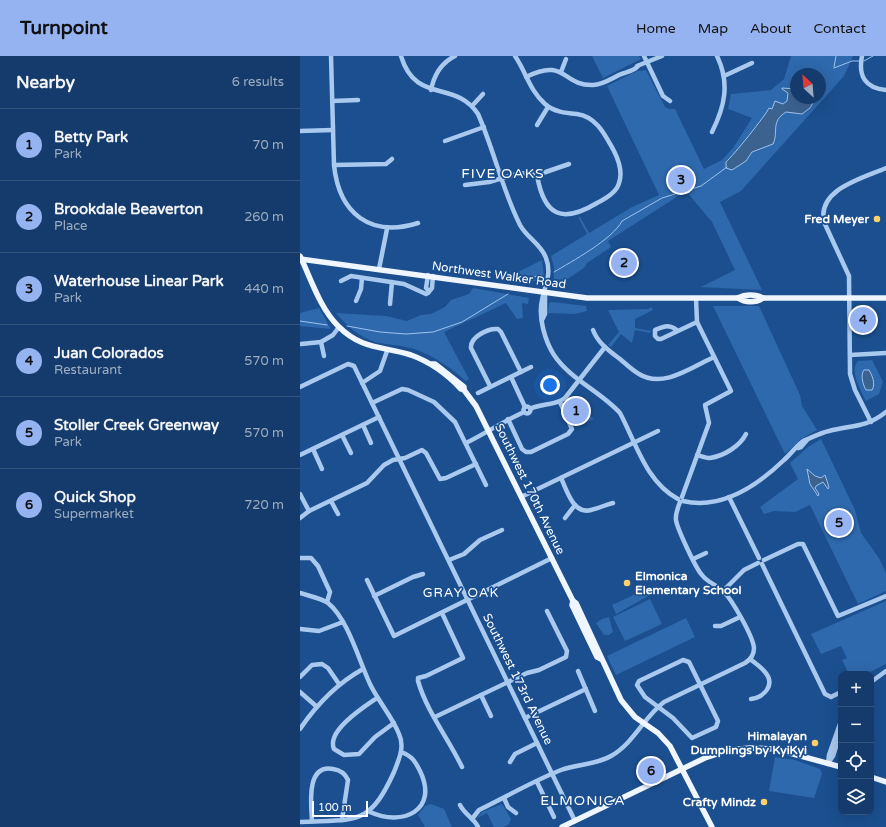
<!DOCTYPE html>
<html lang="en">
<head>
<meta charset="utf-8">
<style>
  body { margin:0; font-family:"Varela Round",sans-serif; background:#214673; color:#f1f3f6 }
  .controls { position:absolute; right:12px; bottom:12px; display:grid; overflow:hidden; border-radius:8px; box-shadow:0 4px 16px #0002 }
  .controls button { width:36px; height:36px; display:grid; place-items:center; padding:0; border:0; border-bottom:1px solid #33557e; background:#143b6b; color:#f1f3f6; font:20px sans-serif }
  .compass { position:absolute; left:490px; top:12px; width:36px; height:36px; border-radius:50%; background:#143b6b; box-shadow:0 4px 16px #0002; rotate:334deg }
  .scale { position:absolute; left:12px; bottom:10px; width:56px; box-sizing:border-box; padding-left:4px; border:2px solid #fff; border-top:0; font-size:11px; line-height:14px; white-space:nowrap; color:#fff; -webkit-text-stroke:3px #1b4f8f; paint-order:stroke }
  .you { position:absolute; left:250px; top:329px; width:14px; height:14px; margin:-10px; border:3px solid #fff; border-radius:50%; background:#1a73e8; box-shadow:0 0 0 6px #1a73e833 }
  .badge { display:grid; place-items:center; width:26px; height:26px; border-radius:50%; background:#95b2f1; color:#111; font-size:13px; font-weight:700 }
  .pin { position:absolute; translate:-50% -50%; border:2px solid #fff; box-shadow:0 1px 4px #0006 }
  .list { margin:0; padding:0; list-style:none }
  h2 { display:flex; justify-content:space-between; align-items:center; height:52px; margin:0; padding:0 16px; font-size:17px }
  h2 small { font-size:13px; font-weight:400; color:#9dadc1 }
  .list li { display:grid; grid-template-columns:26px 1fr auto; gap:12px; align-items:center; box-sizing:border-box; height:72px; padding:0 16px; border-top:1px solid #33557e }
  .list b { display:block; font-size:15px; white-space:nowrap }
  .list p { margin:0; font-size:13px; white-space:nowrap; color:#9dadc1 }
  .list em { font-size:13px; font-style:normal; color:#9dadc1 }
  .icon { flex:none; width:22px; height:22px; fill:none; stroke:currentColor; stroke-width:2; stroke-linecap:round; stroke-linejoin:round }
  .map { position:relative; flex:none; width:586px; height:771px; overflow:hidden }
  header { display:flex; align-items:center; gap:24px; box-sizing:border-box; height:56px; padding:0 20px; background:#95b2f1; color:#111 }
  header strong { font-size:19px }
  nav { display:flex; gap:22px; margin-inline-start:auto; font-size:14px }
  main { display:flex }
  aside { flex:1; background:#143b6b }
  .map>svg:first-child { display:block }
  .green { fill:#2e69ad; fill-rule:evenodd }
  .water { fill:#3c6290; stroke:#9cc4f0 }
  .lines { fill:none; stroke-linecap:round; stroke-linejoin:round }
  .stream { stroke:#9cc4f0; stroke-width:1 }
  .minor { stroke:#a9c9ee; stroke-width:4.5 }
  .major { stroke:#f0f6ff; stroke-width:5.5 }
  .poi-dot { fill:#ffd166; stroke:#1b4f8f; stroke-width:1.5 }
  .labels { text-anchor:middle; stroke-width:3.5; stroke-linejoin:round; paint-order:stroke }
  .poi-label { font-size:12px; font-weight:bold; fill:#fff; stroke:#1b4f8f; text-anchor:end }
  .street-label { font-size:12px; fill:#fff; stroke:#1b4f8f }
  .neighbourhood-label { font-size:13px; letter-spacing:1px; fill:#fff; stroke:#1b4f8f }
  .quarter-label { font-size:14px; letter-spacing:1px; fill:#fff; stroke:#1b4f8f }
</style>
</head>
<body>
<header>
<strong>Turnpoint</strong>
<nav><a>Home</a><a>Map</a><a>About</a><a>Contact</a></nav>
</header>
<main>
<aside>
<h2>Nearby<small>6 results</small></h2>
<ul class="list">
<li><span class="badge">1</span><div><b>Betty Park</b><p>Park</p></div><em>70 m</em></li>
<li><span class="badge">2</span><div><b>Brookdale Beaverton</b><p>Place</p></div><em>260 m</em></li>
<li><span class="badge">3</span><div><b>Waterhouse Linear Park</b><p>Park</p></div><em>440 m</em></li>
<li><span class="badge">4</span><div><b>Juan Colorados</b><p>Restaurant</p></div><em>570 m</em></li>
<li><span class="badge">5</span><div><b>Stoller Creek Greenway</b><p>Park</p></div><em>570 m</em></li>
<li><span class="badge">6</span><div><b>Quick Shop</b><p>Supermarket</p></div><em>720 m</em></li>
</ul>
</aside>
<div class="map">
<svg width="586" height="771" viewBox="0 0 586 771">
  <rect width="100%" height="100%" fill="#1b4f8f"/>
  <g class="green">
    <path d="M 292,0 L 339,0 L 341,3 L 303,22 Z"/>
    <path d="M 491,0 L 553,0 L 544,20 L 441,135 L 420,146 L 462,234 L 401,231 L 435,214 L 412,166 L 386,135 L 308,185 L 311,191 L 287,207 L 284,212 L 266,224 L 254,223 L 254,212 L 251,200 L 287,178 L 278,161 L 280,161 L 289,177 L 332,151 L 359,139 L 307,30 L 337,15 L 346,14 L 365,51 L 369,53 L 375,53 L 404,113 L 422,104 L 433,92 L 452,62 L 428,53 L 431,38 L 471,34 L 484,23 ZM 496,18 L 520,18 L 520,42 L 496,42 Z"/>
    <path d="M 242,204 L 244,220 L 239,226 L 200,220 L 216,217 Z"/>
    <path d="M 173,232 L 229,242 L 228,248 L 222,247 L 223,262 L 217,263 L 206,247 L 144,276 L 169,323 L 166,325 C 150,311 134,300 114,293 C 102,289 88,289 75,286 C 59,281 47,270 36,257 L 86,260 L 107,265 L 121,259 L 131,258 L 145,251 L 151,244 L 169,238 Z"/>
    <path d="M 252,246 L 286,250 L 287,255 L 275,258 L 248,257 L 249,247 Z"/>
    <path d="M 413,250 L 459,250 L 500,339 L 502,350 L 517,374 L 501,383 L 485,398 Z"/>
    <path d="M 351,251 L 353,254 L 335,263 L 335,272 L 351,275 L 350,277 L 335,274 L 332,287 L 321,278 L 311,291 L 308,289 L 319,276 L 308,254 L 348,253 Z"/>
    <path d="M 19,252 L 31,273 L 0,270 L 0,257 Z"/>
    <path d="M 572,304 L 583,326 L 579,338 L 566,345 C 561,335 549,315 558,305 Z"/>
    <path d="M 268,341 L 294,363 L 278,370 L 274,370 L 263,348 Z"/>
    <path d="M 521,383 L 555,454 L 561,477 L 579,502 L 586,517 L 586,535 L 558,548 L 510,449 L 495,456 L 474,455 L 464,458 L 460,451 L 498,423 L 490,407 L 508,391 Z"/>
    <path d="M 335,530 L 343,531 L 342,533 L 348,535 L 350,539 L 316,558 L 312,549 L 338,537 Z"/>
    <path d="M 350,543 L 362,568 L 325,585 L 313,561 Z"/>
    <path d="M 586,545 L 586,608 L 566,618 L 549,618 L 542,604 L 547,602 L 541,590 L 521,598 L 511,578 Z"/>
    <path d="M 309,561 L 313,576 L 309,579 L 304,579 L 296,567 L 302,563 Z"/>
    <path d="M 386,562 L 395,581 L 316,619 L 307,600 Z"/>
    <path d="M 475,701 L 495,704 L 520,713 L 522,718 L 514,742 L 469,735 Z"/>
    <path d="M 131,748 L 144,753 L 152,771 L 125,771 L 118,759 L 125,750 Z"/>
    <path d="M 202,748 L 211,763 L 209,768 L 204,771 L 194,771 L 187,757 L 177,762 L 182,756 Z"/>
  </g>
  <g class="water">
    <path d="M 482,32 L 496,33 L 496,42 L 513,42 L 514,45 L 510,52 L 502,58 L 486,56 C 470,66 479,76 473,88 L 452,96 L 446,105 L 432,114 L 426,112 L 426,106 C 433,100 466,59 469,52 L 472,53 L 475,45 L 483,48 L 487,45 L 488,37 L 482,33 Z"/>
    <path d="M 564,314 L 569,314 C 572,319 576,328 572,334 L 566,334 C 563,329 560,319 564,314 Z"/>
    <path d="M 507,413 L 515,420 L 521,422 L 525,419 L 529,431 L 528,433 L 523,426 L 516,430 L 515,432 L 519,438 L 518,440 L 510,428 Z"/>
  </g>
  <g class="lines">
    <g class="stream">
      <path d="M 564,5 L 573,0"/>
      <path d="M 534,11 L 536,0"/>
      <path d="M 534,12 L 552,5 L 559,5"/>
      <path d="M 254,216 C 271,206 313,183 322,165 L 362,142 L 401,130 L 427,111"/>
      <path d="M 224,223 L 241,219"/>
      <path d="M 0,265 L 27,269"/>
      <path d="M 47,270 L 80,276 L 106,278 L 133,276 L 162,266 L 208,238"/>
    </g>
    <g class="minor">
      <path d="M 31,0 L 34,109 C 39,158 71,182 118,167"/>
      <path d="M 101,0 C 116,49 155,23 178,58 C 194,94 202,133 220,169 C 227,182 241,188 246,202 C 252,218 245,229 242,244 C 238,261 245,285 254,299 C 270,323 301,336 320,357 C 336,387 346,426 378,443"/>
      <path d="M 215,0 C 226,16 230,35 245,48 C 254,56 266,57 277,58 C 297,61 305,79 314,95 C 319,105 323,116 319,127 C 317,136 305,143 297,147 C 262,168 244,160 237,119"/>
      <path d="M 344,0 L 363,40 L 370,45"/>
      <path d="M 562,0 C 558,20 565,32 586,34"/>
      <path d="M 337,10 L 362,0"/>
      <path d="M 261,16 L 266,3"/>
      <path d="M 424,20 L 452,7"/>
      <path d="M 226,21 C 266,1 262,30 293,29 C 302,29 311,23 319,19 C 325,16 333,16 338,10"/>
      <path d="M 131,34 C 134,19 141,7 155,0"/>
      <path d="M 32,45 L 58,44"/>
      <path d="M 172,50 L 183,38"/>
      <path d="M 237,69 L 248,51"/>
      <path d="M 0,75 L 33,74"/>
      <path d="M 412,76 C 425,50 430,27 417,0"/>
      <path d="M 145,85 L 184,71"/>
      <path d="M 34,109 L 86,108 L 92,103"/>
      <path d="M 165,129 L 189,126 L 220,117 L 237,119 L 269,108"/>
      <path d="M 79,213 L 87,173"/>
      <path d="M 128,219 L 126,232 L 129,235"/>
      <path d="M 41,225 L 51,220 L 104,228 L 126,238 L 128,237 L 132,232 L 133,220"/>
      <path d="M 56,245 L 61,233 L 62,222"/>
      <path d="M 90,248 L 92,226"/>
      <path d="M 242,264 L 245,258 L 245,237"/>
      <path d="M 293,274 C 298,287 308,294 320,303 C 326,308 332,314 339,318 C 363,333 392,311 414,301"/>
      <path d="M 377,274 C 368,268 365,270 355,274 L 355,280 L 358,283 L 361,283 L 397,266"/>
      <path d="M 1,288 L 21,286"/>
      <path d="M 550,299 L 586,297"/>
      <path d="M 24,300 L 21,286 L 33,279 L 39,271"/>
      <path d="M 211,321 L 225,351"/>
      <path d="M 62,327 L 80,315 L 87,295"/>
      <path d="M 190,330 L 171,292 C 170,281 188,272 198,273 L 201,276 L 221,316"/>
      <path d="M 0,331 L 48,308 L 54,310 L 275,765"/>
      <path d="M 178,337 L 231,311"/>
      <path d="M 72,347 L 102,333 L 108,334 L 134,346 L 155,366 L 186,429"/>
      <circle cx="227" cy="354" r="3.5"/>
      <path d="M 230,353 C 242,347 255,350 265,342 L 305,291"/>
      <path d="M 208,363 L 222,393 L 226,396 L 231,396 L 268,378 L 272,373 L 260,346"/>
      <path d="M 571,366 L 555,334 L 550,318 L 549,220 L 524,166 C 517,133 563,122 586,112"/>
      <path d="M 63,369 L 71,387"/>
      <path d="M 42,379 L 51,397"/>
      <path d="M 166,387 C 186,377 204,365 224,356"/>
      <path d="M 498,392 L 501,391 L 507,384"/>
      <path d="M 13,393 L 22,413"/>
      <path d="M 0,399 L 79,361"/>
      <path d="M 397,399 C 401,400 406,402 410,402 C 424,400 440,390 446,378"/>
      <path d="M 261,422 C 267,434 273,459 291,454 C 299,452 305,449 313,447"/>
      <path d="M 0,438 L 9,455"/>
      <path d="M 221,441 L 358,375"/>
      <path d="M 382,441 L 409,367 L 405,349 L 431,335 L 397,266 L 396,242"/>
      <path d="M 429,441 L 459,502"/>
      <path d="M 31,445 L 38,458"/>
      <path d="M 383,445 C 421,454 458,429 484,404 C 488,401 501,385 503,385 C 511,382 520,377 529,375 C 551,369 566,372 586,356"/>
      <path d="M 0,462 L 9,455 L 67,427 L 84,409 L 93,404 L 105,402 L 122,394 L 126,397 L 140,423 L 146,422 L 176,408"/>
      <path d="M 265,462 L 275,449"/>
      <path d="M 0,502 L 11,502 L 18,510 L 30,536 L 27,546"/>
      <path d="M 393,503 L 406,497"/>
      <path d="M 149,504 L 164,498 L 180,484 L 202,474"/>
      <path d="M 464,504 L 498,488 L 503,488 L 538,560 L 586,540"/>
      <path d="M 462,508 L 525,638 L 531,641 L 541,636"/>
      <path d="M 67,524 L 94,580 L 252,502"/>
      <path d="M 423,535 L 444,514 L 458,507"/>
      <path d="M 0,537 C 9,540 21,542 28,547 C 48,563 59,605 70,628 C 78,645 92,660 99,678 C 105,691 99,703 94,716 C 69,771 56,763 0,766"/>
      <path d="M 74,540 L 113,521 L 123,518"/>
      <path d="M 142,557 L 163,602 L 126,620 L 118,622 L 118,625 C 127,656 148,682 162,711"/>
      <path d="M 415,570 L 421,570 L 440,561"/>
      <path d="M 0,573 L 19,575 L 43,566"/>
      <path d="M 450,603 C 455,607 461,611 465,616 C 476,629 464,641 451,643"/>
      <path d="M 383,604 L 389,606 L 418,665 L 416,671 L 392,682 L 373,662 L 345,641 L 337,629 L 339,625 Z"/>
      <path d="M 278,615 L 295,655"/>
      <path d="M 0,621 L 12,609 L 22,608 L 28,612 L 39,628"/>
      <path d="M 571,626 L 586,615"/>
      <path d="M 0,636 L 16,650"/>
      <path d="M 181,639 L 191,660"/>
      <path d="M 77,642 C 64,651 26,675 34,693 L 44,699 L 59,698 L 75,681 L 94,667"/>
      <path d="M 135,661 L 227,617 L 239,614 L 266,601 L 267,595 L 247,555"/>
      <path d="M 225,662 L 286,633"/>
      <path d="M 0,673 C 17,648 36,628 63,613"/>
      <path d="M 210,706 L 215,698 L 237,687"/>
      <path d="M 529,706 L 533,700 L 541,675"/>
      <path d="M 528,708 L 529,699 L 541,665"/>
      <path d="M 237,726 L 254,761"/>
      <path d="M 204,742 L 208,751 L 216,757"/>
      <path d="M 160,749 C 165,759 174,762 178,771"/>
      <path d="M 70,756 C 103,771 139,754 120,715 C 115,705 112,700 101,696"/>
      <path d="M 172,763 L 179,754 C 206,741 233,725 261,714 C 278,708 295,709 311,700 C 334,687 344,661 364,646 L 445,607 C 450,604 454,599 454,592 C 453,580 432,544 424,536 C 417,529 408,527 402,519 C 396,513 377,472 376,464 C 375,458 378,452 380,446"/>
      <path d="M 12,765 C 11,748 6,708 33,713 C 40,714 45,717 48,724 L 42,764"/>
    </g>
    <g class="major">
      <path d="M 0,200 C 11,223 20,252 38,270 C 62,294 82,290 111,299 C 130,306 147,318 161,333 L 164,334"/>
      <path d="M 0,203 L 287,242 L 438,242 C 445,238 456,238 463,242 L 586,242"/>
      <path d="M 438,242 C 445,247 456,247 463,242"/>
      <path d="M 132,308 L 135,308 L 164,331 L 164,334 L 176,350 L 273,545 L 276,547 L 321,644 L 335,661 L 358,677 L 370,690 L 412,771"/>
      <path d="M 273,545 L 272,549 L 297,601 L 301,603"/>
      <path d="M 571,721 L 586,726"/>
      <path d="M 262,771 L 405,702 L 430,694 L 450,692 L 475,693 L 541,711"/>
    </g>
  </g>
  <g class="poi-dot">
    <circle cx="577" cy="163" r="4"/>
    <circle cx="327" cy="527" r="4"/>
    <circle cx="515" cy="687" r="4"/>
    <circle cx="464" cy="746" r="4"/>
  </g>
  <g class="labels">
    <g class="poi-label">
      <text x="569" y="167">Fred Meyer</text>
      <text x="335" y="524" text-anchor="start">Elmonica<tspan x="335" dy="14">Elementary School</tspan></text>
      <text x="507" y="684">Himalayan<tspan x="507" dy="14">Dumplings by KyiKyi</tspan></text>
      <text x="456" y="750">Crafty Mindz</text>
    </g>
    <g class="street-label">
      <text transform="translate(199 219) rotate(8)" y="4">Northwest Walker Road</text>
      <text transform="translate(230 433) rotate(64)" y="4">Southwest 170th Avenue</text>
      <text transform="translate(218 623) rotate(64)" y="4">Southwest 173rd Avenue</text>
    </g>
    <g class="neighbourhood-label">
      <text x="161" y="541">GRAY OAK</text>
    </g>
    <g class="quarter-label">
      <text x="203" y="122">FIVE OAKS</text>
      <text x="283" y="749">ELMONICA</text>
    </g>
  </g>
</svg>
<div class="controls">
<button>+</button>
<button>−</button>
<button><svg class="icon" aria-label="locate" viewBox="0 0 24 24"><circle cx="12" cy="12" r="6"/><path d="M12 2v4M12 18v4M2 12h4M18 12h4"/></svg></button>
<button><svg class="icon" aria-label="layers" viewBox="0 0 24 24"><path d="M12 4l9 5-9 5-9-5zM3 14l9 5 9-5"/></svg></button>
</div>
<svg class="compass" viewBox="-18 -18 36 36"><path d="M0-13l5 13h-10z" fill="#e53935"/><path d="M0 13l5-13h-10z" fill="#9dadc1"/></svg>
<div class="scale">100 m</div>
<div class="you"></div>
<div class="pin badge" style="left:276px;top:355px">1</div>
<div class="pin badge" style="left:324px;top:207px">2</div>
<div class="pin badge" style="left:381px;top:124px">3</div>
<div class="pin badge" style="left:563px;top:264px">4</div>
<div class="pin badge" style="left:539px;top:467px">5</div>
<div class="pin badge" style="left:351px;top:715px">6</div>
</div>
</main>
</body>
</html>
